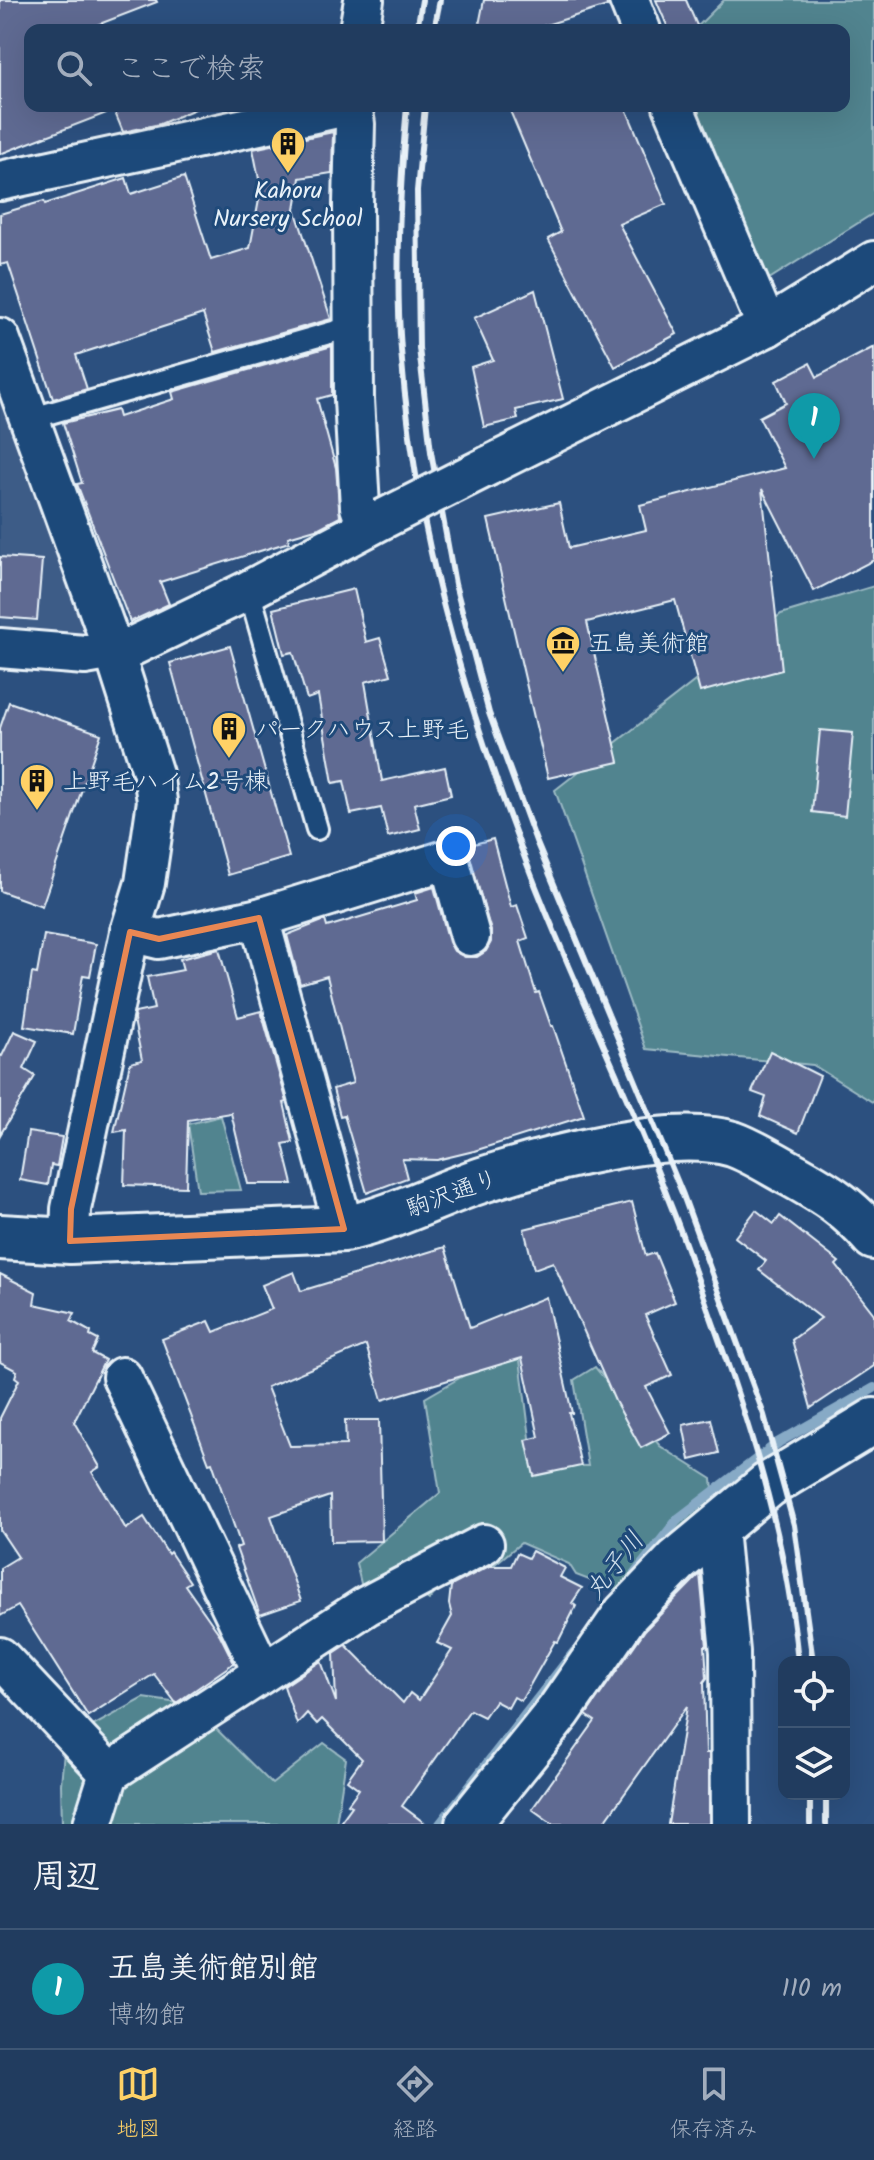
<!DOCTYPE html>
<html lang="ja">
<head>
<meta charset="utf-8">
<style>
  body { margin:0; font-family:Kalam,"Klee One",sans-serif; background:#294365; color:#f1f3f6 }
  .controls { position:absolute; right:24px; bottom:24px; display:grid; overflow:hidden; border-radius:16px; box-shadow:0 8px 32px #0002 }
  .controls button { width:72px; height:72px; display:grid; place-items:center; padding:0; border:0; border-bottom:2px solid #3e5674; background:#213c5f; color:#f1f3f6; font:40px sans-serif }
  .you { position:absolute; left:456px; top:846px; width:28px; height:28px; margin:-20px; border:6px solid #fff; border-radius:50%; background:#1a73e8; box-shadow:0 0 0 12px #1a73e833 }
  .badge { display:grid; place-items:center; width:52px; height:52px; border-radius:50%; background:#ffd166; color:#fff; font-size:26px; font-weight:700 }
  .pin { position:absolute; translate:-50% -66px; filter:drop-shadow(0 2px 4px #0008) }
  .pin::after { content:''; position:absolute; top:42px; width:28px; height:24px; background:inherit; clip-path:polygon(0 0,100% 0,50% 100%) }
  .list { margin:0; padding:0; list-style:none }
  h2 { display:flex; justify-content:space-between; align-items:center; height:104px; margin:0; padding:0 32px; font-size:34px }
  h2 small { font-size:26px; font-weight:400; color:#a2adbd }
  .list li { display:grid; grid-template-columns:52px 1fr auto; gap:24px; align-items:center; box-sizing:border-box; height:120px; padding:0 32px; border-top:2px solid #3e5674 }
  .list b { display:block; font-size:30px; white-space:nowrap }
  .list p { margin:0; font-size:26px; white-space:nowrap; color:#a2adbd }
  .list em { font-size:26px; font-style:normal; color:#a2adbd }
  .icon { flex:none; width:44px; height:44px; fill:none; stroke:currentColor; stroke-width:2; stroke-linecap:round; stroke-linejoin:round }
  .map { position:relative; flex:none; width:874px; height:1824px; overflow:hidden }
  .search { position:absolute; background:#213c5f; box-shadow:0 8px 32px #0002; left:24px; right:24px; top:24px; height:88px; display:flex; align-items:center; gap:20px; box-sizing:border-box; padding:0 28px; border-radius:16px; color:#a2adbd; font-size:30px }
  .sheet { height:224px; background:#213c5f }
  nav { display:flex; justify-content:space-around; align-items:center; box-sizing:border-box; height:112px; border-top:2px solid #3e5674; background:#213c5f; font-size:22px; color:#a2adbd }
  nav a { display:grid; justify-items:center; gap:4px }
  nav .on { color:#ffd166 }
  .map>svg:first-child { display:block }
  .built { fill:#3e5b87 }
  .green { fill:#51848f; stroke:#9cbac4; stroke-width:2 }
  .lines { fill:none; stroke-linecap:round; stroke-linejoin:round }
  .stream { stroke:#87aac6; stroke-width:10 }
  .building { fill:#5f6a92; stroke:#e8f1f8; stroke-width:2 }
  .service-casing { stroke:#e8f1f8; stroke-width:26 }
  .minor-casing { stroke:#e8f1f8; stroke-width:44 }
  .tertiary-casing { stroke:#e8f1f8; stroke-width:50 }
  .service { stroke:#1f4a7a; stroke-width:20 }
  .minor { stroke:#1f4a7a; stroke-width:38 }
  .tertiary { stroke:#1f4a7a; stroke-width:44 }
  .rail { stroke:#e8f1f8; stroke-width:6 }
  .minor-bridge-casing { stroke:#e8f1f8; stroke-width:44; stroke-linecap:butt }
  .minor-bridge { stroke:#1f4a7a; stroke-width:38 }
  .marked { fill:none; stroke:#e88753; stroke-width:6; stroke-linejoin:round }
  .labels { text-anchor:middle; stroke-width:6; stroke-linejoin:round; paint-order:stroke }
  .poi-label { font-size:24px; fill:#e8f1f8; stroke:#1f4a7a; text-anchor:start }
  .street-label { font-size:24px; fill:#e8f1f8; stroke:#1f4a7a }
  .water-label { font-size:26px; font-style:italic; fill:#d0dfeb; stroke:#1f4a7a }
</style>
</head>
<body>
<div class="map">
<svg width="874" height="1824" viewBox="0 0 874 1824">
  <rect width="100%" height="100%" fill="#2c507f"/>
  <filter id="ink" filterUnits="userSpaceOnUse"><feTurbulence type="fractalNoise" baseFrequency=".0125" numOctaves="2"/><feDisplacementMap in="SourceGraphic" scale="16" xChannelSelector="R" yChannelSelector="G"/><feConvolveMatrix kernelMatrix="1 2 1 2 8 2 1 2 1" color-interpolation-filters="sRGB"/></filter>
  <g filter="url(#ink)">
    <path class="built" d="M 0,390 L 93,638 L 0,630 Z"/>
    <g class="green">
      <path d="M 724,0 L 874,0 L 874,213 L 758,286 L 697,106 L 844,106 L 844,30 L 694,30 Z"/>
      <path d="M 874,586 L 874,1103 L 813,1065 L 646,1049 L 555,790 L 781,614 Z"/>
      <path d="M 221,1116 L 241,1190 L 198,1191 L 188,1124 Z"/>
      <path d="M 518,1344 L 533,1461 L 548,1465 L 588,1466 L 574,1380 L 595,1367 L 660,1446 L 712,1479 L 716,1518 L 631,1596 L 576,1575 L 569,1564 L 521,1543 L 495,1564 L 464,1562 L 429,1600 L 404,1581 L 364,1596 L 356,1563 L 440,1493 L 425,1398 Z"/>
      <path d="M 144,1698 L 192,1705 L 272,1784 L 324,1743 L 346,1759 L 336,1824 L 62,1824 L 61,1784 L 65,1741 Z"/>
    </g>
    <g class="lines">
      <g class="stream">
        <path d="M 633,1576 L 678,1519 L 779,1442 L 874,1388"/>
        <path d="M 440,1824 L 574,1652"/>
      </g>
    </g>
    <g class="building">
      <path d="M 0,0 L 156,0 L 157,2 L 84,30 L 30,30 L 30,106 L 202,106 L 160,124 L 123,132 L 114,110 L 0,154 Z"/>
      <path d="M 484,0 L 606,0 L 607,6 L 530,30 L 478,30 Z"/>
      <path d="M 656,0 L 686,0 L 699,30 L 669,30 Z"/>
      <path d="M 508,106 L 625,106 L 666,204 L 619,224 L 677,334 L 615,367 L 548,239 L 561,232 Z"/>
      <path d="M 333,132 L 332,173 L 300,178 L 295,209 L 331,319 L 215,352 L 203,314 L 76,355 L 87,389 L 53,399 L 8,263 L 0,265 L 0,214 L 44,201 L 45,204 L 126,178 L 131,194 L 184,177 L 211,260 L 250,248 L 261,189 L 253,149 Z"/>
      <path d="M 535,290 L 563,399 L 516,410 L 518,419 L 484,427 L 471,367 L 493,360 L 474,318 Z"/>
      <path d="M 332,346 L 332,395 L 317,399 L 336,468 L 340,517 L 319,528 L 288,537 L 289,542 L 160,582 L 169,604 L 130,622 L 77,484 L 82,483 L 63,423 L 117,410 L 119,417 L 174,399 L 172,392 Z"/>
      <path d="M 874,347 L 874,560 L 814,591 L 762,489 L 782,670 L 700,692 L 675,600 L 587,622 L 619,762 L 548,778 L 488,519 L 559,503 L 569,548 L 646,530 L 640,505 L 785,468 L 759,417 L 786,403 L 776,381 L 810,363 L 817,377 Z"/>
      <path d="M 0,557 L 42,560 L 37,620 L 0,617 Z"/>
      <path d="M 354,589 L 366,642 L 380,638 L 391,675 L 365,682 L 382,781 L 445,767 L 451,795 L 414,804 L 420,829 L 388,837 L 381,808 L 351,814 L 344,781 L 333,783 L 318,695 L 307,699 L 293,652 L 284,654 L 273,609 Z"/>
      <path d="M 230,646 L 289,857 L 228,875 L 170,663 Z"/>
      <path d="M 9,702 L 101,734 L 42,906 L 0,891 L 0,728 Z"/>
      <path d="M 820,730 L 853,733 L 845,816 L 812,812 Z"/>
      <path d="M 493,839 L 511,907 L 517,905 L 528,938 L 520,941 L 536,993 L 539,992 L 551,1026 L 553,1026 L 584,1116 L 474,1151 L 437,1160 L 402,1159 L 407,1178 L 367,1193 L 344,1115 L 340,1116 L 333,1089 L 353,1083 L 327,976 L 300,984 L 287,935 L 325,920 L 327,927 L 417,900 L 415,893 L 434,887 L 449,942 L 454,951 L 465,957 L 477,957 L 486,951 L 491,942 L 491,931 L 466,846 Z"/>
      <path d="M 44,935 L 96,944 L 90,976 L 83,975 L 73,1034 L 24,1026 L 32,973 L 37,974 Z"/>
      <path d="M 219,949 L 238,1017 L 261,1011 L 287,1102 L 284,1103 L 293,1142 L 283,1144 L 293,1184 L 248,1184 L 231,1113 L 188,1120 L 186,1187 L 124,1185 L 126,1130 L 114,1132 L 130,1063 L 142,1060 L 134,1020 L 135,1013 L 154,1009 L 147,977 L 183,970 L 180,959 Z"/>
      <path d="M 14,1031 L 37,1041 L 24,1069 L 35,1076 L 0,1135 L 0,1055 L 2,1056 Z"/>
      <path d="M 770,1051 L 820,1076 L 798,1133 L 760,1116 L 766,1097 L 752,1092 Z"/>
      <path d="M 28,1132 L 62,1137 L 57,1166 L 51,1165 L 48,1185 L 20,1180 Z"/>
      <path d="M 632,1202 L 646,1256 L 655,1253 L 675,1302 L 645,1315 L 672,1375 L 646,1387 L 670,1433 L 641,1448 L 615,1401 L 553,1262 L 534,1269 L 524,1229 Z"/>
      <path d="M 756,1210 L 774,1224 L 780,1216 L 839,1262 L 836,1265 L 874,1314 L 874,1366 L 811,1408 L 792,1340 L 821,1318 L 759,1270 L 766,1261 L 735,1237 Z"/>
      <path d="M 445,1247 L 470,1328 L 546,1297 L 572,1413 L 569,1413 L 581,1466 L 534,1476 L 526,1440 L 539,1437 L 522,1358 L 382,1400 L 366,1345 L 267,1387 L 290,1446 L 346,1445 L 345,1420 L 379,1420 L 382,1541 L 331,1542 L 330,1496 L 271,1516 L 301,1601 L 260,1615 L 236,1548 L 241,1546 L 212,1462 L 209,1463 L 162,1339 L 209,1321 L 214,1332 L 272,1309 L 262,1285 L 294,1272 L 301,1291 Z"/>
      <path d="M 0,1274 L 36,1292 L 34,1304 L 75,1313 L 71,1321 L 91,1332 L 90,1336 L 98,1340 L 92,1353 L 105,1360 L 74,1422 L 100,1467 L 92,1472 L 126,1529 L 144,1517 L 168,1554 L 170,1552 L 190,1582 L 185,1585 L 220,1635 L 234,1663 L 176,1703 L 154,1674 L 88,1716 L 18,1606 L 0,1616 L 0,1568 L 18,1557 L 0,1530 L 0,1418 L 19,1380 L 15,1377 L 17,1371 L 0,1362 Z"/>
      <path d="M 711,1419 L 719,1453 L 690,1460 L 683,1425 Z"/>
      <path d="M 532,1551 L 565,1568 L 560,1577 L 582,1588 L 572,1603 L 576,1606 L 558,1642 L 555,1641 L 521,1701 L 514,1697 L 508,1708 L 495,1701 L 484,1717 L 470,1710 L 402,1806 L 426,1824 L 339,1824 L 352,1806 L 348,1804 L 359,1789 L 347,1780 L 362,1759 L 322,1719 L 317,1724 L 307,1713 L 297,1724 L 284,1686 L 321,1661 L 336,1702 L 334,1653 L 346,1645 L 403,1703 L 410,1693 L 419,1700 L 452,1650 L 437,1643 L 452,1616 L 449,1604 L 451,1586 L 489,1566 L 511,1566 L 517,1553 L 528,1558 Z"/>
      <path d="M 700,1574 L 707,1646 L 705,1646 L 707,1678 L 704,1682 L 706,1753 L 709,1753 L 709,1824 L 668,1824 L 687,1706 L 603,1824 L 553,1824 L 532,1809 L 595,1721 L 586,1715 L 645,1630 Z"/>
    </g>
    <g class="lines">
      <defs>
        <g id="service">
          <path d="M 29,419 L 354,326"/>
          <path d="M 249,590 L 317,829"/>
        </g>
        <g id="minor">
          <path d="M 629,0 L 641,30"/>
          <path d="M 359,30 L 364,0"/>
          <path d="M 352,106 L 355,124 L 353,204 L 354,399 L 360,507 L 367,527"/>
          <path d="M 673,106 L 767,327"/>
          <path d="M 0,181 L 347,106"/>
          <path d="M 0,338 L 114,652 L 153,774 L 157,801 L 145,883 L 130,932 L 71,1209 L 70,1241"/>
          <path d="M 488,466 L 767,327 L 874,261"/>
          <path d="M 0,648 L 85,655 L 131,647 L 249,590 L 383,519"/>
          <path d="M 259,918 L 344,1229"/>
          <path d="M 130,932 L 159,939 L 259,918 L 449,859 L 470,936"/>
          <path d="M 122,1377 L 262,1671"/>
          <path d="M 718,1529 L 730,1652 L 731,1824"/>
          <path d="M 0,1657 L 109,1773"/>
          <path d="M 93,1824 L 109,1773 L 366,1606 L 484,1544"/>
        </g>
        <g id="tertiary">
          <path d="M 0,1237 L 70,1241 L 344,1229 C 392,1219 436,1195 482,1180 C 544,1160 670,1125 733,1144 C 753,1151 774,1165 793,1175 C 827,1194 848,1207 874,1237"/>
          <path d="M 468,1824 L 559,1711 L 626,1614 L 677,1561 L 768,1485 L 874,1421"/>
        </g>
      </defs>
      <use href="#service" class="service-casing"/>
      <use href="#minor" class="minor-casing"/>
      <use href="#tertiary" class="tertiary-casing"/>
      <use href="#service" class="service"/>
      <use href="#minor" class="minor"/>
      <use href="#tertiary" class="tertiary"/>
      <g class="rail">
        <path d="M 417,30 L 422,0"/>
        <path d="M 434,30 L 440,0"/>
        <path d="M 407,106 C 400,185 395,271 401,350 C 413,519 459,682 518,840 C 563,962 622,1079 669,1201 C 686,1243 700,1287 716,1331 C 754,1437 788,1549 798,1662"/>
        <path d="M 425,106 L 417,191 L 419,348 L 431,452 L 455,584 L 489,713 L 536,841 L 683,1195 L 764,1415 L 794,1525 L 813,1662"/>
        <path d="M 810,1794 L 810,1824"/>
        <path d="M 826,1794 L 826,1824"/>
      </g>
      <defs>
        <path id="minor-bridge" d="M 383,519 L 488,466"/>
      </defs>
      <use href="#minor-bridge" class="minor-bridge-casing"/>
      <use href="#minor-bridge" class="minor-bridge"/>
    </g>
  </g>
  <path class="marked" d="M 259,918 L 344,1229 L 70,1241 L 71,1209 L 130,932 L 159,939 Z"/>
  <defs>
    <symbol id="building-pin" viewBox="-11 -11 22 30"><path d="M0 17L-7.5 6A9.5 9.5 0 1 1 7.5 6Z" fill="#ffd166" stroke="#1f4a7a"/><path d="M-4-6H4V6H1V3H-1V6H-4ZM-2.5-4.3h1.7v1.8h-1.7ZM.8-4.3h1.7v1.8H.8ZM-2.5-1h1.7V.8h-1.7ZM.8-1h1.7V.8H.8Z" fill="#111"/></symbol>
    <symbol id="museum-pin" viewBox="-11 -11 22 30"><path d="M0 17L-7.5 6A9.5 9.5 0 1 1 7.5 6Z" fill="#ffd166" stroke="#1f4a7a"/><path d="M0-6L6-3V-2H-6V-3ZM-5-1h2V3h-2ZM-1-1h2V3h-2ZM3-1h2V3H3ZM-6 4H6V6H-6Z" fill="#111"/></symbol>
  </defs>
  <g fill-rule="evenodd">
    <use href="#building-pin" x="268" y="124" width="40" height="54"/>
    <use href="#museum-pin" x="543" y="623" width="40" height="54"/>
    <use href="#building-pin" x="209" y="709" width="40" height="54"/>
    <use href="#building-pin" x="17" y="761" width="40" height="54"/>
  </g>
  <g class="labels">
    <g class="poi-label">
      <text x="288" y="198" text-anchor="middle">Kahoru<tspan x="288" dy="28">Nursery School</tspan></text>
      <text x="589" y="651">五島美術館</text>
      <text x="255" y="737">パークハウス上野毛</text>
      <text x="63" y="789">上野毛ハイム2号棟</text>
    </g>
    <g class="street-label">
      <text transform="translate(452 1193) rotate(-20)" y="8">駒沢通り</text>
    </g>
    <g class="water-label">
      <text transform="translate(614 1565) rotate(-52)" y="9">丸子川</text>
    </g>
  </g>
</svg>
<div class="controls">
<button><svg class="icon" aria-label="locate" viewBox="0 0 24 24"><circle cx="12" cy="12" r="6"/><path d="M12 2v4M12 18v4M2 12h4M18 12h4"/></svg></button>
<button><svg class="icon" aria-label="layers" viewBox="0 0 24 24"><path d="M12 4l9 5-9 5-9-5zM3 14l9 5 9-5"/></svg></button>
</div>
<div class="you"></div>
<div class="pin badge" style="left:814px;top:459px;background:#0f9aa8">1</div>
<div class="search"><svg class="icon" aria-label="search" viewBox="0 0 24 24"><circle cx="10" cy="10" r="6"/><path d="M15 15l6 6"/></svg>ここで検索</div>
</div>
<section class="sheet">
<h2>周辺<small></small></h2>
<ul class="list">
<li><span class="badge" style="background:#0f9aa8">1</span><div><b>五島美術館別館</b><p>博物館</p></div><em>110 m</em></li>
</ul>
</section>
<nav>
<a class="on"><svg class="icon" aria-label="map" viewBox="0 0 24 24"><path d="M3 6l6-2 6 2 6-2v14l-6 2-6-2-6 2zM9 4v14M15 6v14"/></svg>地図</a>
<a><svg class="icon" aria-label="directions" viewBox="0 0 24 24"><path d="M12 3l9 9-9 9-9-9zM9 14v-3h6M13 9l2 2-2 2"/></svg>経路</a>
<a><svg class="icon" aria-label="saved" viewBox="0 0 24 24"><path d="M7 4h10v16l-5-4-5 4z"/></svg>保存済み</a>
</nav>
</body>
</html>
